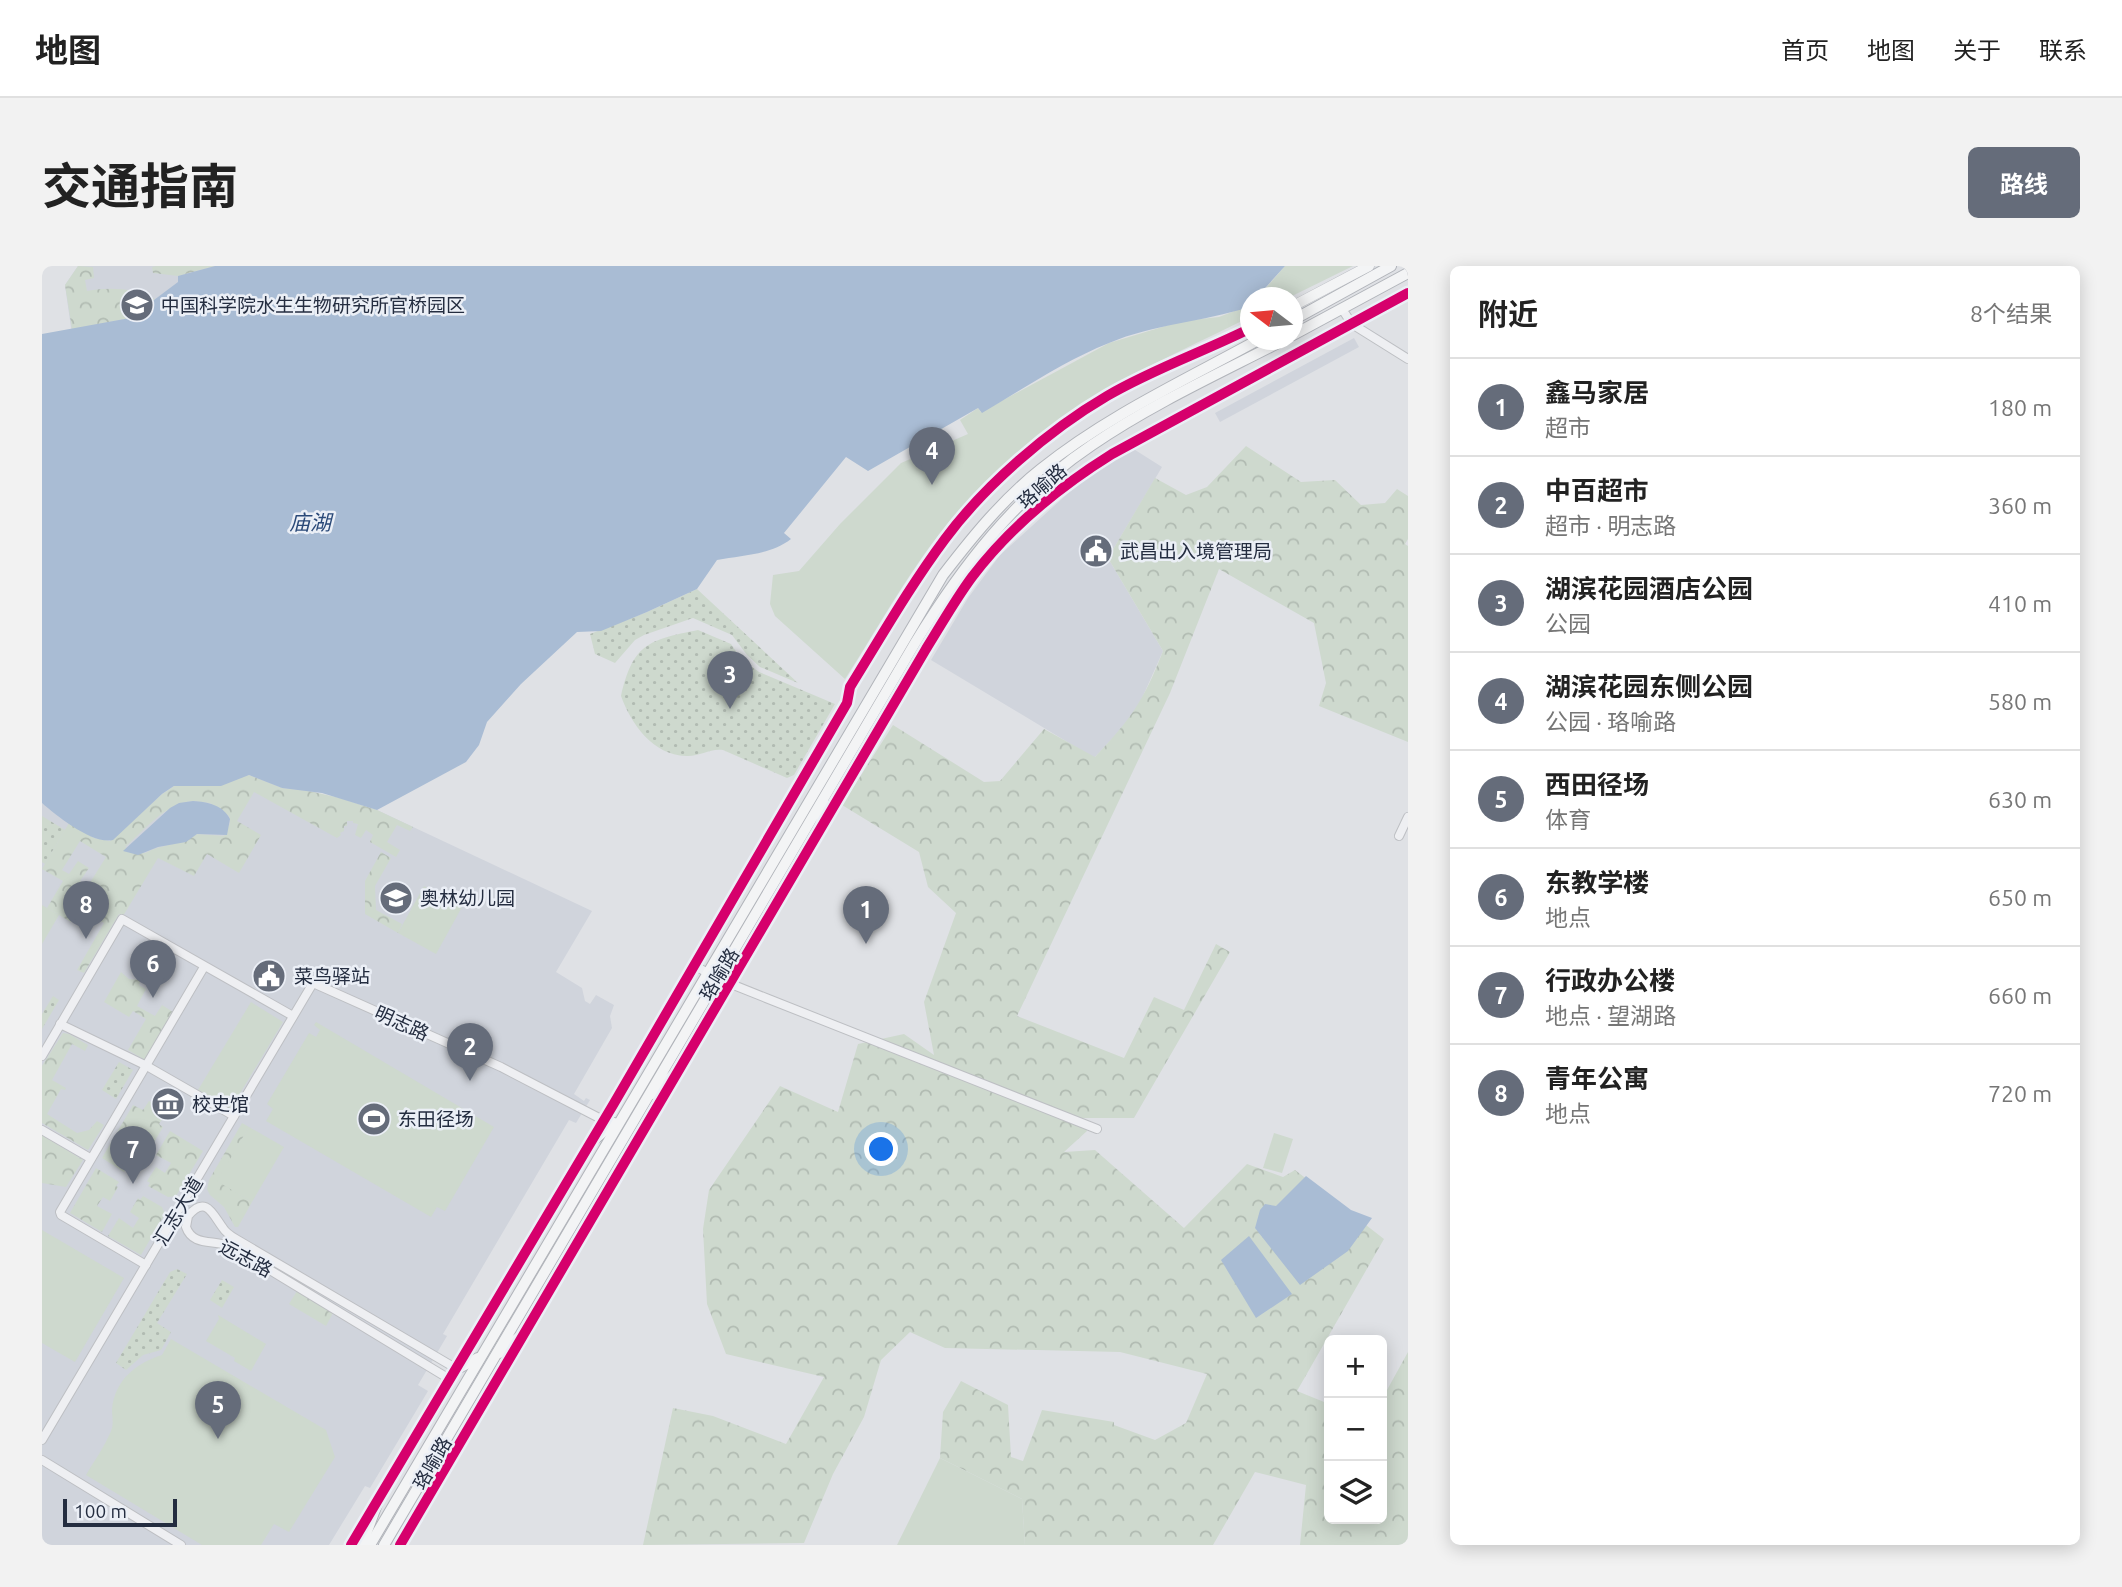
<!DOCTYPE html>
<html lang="zh">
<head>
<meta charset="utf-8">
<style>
  body { margin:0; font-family:Ubuntu,"Noto Sans SC",sans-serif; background:#f2f2f2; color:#222 }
  .controls { position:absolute; right:21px; bottom:21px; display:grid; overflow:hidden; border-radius:10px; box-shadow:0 4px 18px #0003 }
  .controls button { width:63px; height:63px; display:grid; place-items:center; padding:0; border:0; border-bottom:2px solid #e0e0e0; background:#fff; color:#222; font:35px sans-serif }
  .compass { position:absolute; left:1198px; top:21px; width:63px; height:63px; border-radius:50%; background:#fff; box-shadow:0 4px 18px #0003; rotate:286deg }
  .scale { position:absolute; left:21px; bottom:18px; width:114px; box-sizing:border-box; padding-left:7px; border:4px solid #242d40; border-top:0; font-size:19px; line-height:24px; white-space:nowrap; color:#242d40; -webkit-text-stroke:5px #ebeff6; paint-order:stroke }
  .you { position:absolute; left:840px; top:884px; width:24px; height:24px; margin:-18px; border:5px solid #fff; border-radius:50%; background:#1a73e8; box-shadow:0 0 0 10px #1a73e833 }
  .badge { display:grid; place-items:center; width:46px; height:46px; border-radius:50%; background:#656c7a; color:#fff; font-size:23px; font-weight:700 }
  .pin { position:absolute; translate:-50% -58px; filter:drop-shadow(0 2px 4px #0008) }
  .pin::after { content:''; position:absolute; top:37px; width:24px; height:21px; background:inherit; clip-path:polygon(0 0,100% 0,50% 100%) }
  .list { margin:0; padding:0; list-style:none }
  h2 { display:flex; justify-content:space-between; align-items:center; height:91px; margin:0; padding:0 28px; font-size:30px }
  h2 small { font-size:23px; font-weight:400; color:#767676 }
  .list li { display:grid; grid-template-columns:46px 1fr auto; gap:21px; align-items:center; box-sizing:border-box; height:98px; padding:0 28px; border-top:2px solid #e0e0e0 }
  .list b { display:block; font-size:26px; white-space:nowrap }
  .list p { margin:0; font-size:23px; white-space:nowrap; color:#767676 }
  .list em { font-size:23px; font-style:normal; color:#767676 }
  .icon { flex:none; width:38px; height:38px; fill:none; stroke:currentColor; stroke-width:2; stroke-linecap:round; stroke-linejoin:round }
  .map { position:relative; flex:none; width:1366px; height:1279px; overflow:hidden; border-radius:10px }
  header { display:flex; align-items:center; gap:42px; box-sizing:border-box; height:98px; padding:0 35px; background:#fff; border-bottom:2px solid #e0e0e0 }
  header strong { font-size:33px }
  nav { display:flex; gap:38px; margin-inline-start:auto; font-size:24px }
  .intro { display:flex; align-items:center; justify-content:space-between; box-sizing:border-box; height:168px; padding:0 42px }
  h1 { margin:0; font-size:49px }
  .button { padding:18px 32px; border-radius:10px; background:#656c7a; color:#fff; font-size:24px; font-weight:700 }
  main { display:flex; gap:42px; padding:0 42px }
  aside { flex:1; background:#fff; border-radius:10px; box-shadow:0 4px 18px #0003 }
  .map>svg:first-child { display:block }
  .built { fill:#d0d4dc }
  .grass { fill:url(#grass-dots) }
  .forest { fill:url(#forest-crowns); fill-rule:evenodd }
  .park { fill:#ced9ce }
  .water { fill:#a9bcd4 }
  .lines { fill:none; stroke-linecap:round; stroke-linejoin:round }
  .minor-casing { stroke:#bdbfc3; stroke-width:10 }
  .major-casing { stroke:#bbbec3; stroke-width:11 }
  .highway-casing { stroke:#b1b4ba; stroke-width:12 }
  .minor { stroke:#eeeff2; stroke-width:8 }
  .major { stroke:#f3f4f5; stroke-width:10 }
  .highway { stroke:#f3f4f5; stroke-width:10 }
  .cycleway-casing { stroke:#ebeff6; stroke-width:15 }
  .cycleway { stroke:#d6006c; stroke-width:10 }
  .labels { text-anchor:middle; stroke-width:5; stroke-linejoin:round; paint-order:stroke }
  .poi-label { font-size:19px; fill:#242d40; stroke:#ebeff6; text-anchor:start }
  .street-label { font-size:19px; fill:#242d40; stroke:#ebeff6 }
  .water-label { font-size:21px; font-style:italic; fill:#2a4978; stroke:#ebeff6 }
</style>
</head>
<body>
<header>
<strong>地图</strong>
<nav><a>首页</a><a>地图</a><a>关于</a><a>联系</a></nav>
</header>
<div class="intro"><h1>交通指南</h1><a class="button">路线</a></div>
<main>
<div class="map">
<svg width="1366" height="1279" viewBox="0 0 1366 1279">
  <defs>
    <pattern id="grass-dots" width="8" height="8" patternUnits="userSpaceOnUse" patternTransform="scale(1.75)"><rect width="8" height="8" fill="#ced9ce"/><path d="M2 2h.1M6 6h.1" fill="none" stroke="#b1bbb2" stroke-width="1.8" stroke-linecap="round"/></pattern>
    <pattern id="forest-crowns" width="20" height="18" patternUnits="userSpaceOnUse" patternTransform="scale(1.75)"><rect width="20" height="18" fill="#ced9ce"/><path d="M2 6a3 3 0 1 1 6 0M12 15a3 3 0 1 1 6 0" fill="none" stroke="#b1bbb2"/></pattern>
  </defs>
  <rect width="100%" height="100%" fill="#dfe1e5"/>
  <g class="built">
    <path d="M 36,0 L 246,0 L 31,76 L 23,19 Z"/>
    <path d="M 1312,72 L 1317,81 L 1178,156 L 1173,147 Z"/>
    <path d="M 1090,182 L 1120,201 L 1066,292 L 1121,385 L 1097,439 L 1083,459 L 1052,492 L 889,394 L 926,332 L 958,289 L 1033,221 L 1059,201 Z"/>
    <path d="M 211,509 L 240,522 L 258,523 L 335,544 L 550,645 L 514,706 L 540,722 L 543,735 L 548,738 L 554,729 L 572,739 L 568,750 L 570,762 L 532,828 L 542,835 L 544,832 L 548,834 L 534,857 L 527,854 L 461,966 L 401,1068 L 405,1070 L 376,1119 L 386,1125 L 328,1222 L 323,1220 L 287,1279 L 0,1279 L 0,537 L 45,568 L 59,575 L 68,575 L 137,519 L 179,520 Z"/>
  </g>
  <g class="grass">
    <path d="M 655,323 L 756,417 L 718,401 L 705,389 L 690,369 L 651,352 L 602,369 L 593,374 L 573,397 L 553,388 L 548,368 L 605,346 Z"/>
    <path d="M 656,364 L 689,378 L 699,393 L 717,406 L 793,438 L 752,509 L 745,512 L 681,484 C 668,482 657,491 644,490 C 611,489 589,458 579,430 C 591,378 606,374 656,364 Z"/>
    <path d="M 0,550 L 23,564 L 3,598 L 0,596 Z"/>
    <path d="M 11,730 L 17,734 L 0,763 L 0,748 Z"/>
    <path d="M 77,796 L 91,804 L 74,833 L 60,824 Z"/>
    <path d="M 135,1003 L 145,1008 L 115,1057 L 129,1066 L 119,1084 L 101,1089 L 84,1104 L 74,1097 L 128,1006 Z"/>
    <path d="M 180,1014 L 192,1021 L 180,1042 L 168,1034 Z"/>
  </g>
  <g class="forest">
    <path d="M 36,0 L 51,1 L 52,12 L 43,14 L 45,25 C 67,21 93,22 113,33 L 88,52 L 30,63 L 23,19 Z"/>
    <path d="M 114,0 L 173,0 L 136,10 L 111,7 L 110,1 Z"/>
    <path d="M 1204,180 L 1259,216 L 1293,214 L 1319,239 L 1343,237 L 1355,223 L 1366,230 L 1366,273 L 1363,278 L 1366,280 L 1366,476 L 1277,440 L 1284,417 L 1272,357 L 1177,303 L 1128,427 L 975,750 L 1082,792 L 1112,731 L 1142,744 L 1174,678 L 1188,686 L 1092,852 L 1039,852 L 1045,865 L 1022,886 L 1053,884 L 1142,962 L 1205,898 L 1241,911 L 1253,904 L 1342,973 L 1255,1125 L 1287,1138 L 1287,1253 L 1340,1253 L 1340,1133 L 1366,1086 L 1366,1279 L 1258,1279 L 1264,1219 L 1213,1206 L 1171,1279 L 983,1279 L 980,1233 L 898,1192 L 901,1146 L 919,1115 L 966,1139 L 969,1191 L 981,1195 L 1000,1144 L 1072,1156 L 1072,1159 L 1113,1174 L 1144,1157 L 1165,1108 L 1078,1086 L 903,1082 L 868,1066 L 839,1094 L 822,1151 L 791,1208 L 762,1277 L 601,1279 L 631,1142 L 671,1150 L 744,1178 L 782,1111 L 684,1088 L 665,1038 L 661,963 L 667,924 L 738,820 L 796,846 L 816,778 L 862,768 L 892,789 L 882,736 L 914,647 L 886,621 L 877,586 L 800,539 L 851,459 L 942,516 L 958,515 L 1002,463 L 1053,491 C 1089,453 1102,434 1121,385 L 1066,292 L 1113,212 L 1144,229 L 1165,221 Z"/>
    <path d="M 207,509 L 240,522 L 267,525 L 298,532 L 335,544 L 371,561 L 368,565 L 355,559 L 345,576 L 358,584 L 354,591 L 328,576 L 331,569 L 324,564 L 319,572 L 313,569 L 316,558 L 311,557 L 311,555 L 305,555 L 305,560 L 302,560 L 302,565 L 298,567 L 299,569 L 295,572 L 212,526 L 195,555 L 219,569 L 197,607 L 165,588 L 152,610 L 116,592 L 81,650 L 77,648 L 42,707 L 35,704 L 62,657 L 38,642 L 29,656 L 5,642 L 21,615 L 0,603 L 27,557 L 52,572 L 68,575 L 120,528 L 132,520 ZM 151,535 L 168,537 L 187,550 L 188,557 L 182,570 L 155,568 C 139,579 120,578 103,587 L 83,581 C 103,564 123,537 151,535 ZM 38,575 L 64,591 L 46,620 L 38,615 L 47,602 L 36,595 L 27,608 L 20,604 Z"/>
    <path d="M 339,586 L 349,592 L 333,620 L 334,644 L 360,658 L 356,667 L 323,648 L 323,615 Z"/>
    <path d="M 79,706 L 87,713 L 99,714 L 97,719 L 104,723 L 95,740 L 113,750 L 120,739 L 131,746 L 103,794 L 86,784 L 104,753 L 91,745 L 87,751 L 62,736 Z"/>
    <path d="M 21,767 L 27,768 L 46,779 L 43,785 L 30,778 L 10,814 L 24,822 L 23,824 L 19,823 L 5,848 L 35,867 L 47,864 L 55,855 L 62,859 L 46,884 L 0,857 L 0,800 Z"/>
    <path d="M 107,835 L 125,846 L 117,858 L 121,861 L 107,885 L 93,876 L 88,885 L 95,889 L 86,904 L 84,903 L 82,906 L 60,892 L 91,839 L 101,844 Z"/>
    <path d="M 200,857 L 207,861 L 176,915 L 210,936 L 196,961 L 193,961 L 182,941 L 168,929 L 165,923 L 167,914 Z"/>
    <path d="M 128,865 L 161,885 L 134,930 L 126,931 L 106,920 L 108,917 L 105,915 L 114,901 L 123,907 L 129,897 L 114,889 Z"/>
    <path d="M 0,869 L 41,894 L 24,921 L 0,917 Z"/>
    <path d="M 54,902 L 77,916 L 74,920 L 76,921 L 68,935 L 61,931 L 55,940 L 70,948 L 60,966 L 28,947 Z"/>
    <path d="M 101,930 L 120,941 L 123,948 L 99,989 L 66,970 L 77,952 L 91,962 L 97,952 L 88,946 L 96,932 L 98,934 Z"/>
    <path d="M 255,1025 L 291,1047 L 284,1060 L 247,1038 Z"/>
  </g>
  <g class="park">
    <path d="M 1243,0 L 1311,0 L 1248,31 L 1215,32 Z"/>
    <path d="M 1208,39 L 1208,51 C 1162,74 1115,95 1070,120 C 1012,153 957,199 913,249 C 871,297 838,359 803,413 L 733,350 L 728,338 L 731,309 L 757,305 L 798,258 L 859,197 L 926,168 L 918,154 L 936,142 L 939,146 L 1067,77 L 1140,55 L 1177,51 Z"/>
    <path d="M 382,620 L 420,641 L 394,688 L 356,667 Z"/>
    <path d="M 0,639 L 17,649 L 0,678 Z"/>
    <path d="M 209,736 L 241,756 L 188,844 L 156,824 Z"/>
    <path d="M 274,756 L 452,861 L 403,945 L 395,941 L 389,951 L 224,855 L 231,843 L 225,838 L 267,767 L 274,771 L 278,764 L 272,759 Z"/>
    <path d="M 207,861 L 242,881 L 210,936 L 175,915 Z"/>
    <path d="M 1232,867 L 1251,873 L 1240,907 L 1221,902 Z"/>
    <path d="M 0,964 L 82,1012 L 33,1096 L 0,1077 Z"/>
    <path d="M 176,1049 L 224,1078 L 209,1105 L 192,1095 L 193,1092 L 164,1075 L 177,1053 Z"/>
    <path d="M 129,1073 L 284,1164 L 293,1191 L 247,1266 L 232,1258 L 219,1279 L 160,1279 L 44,1209 C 52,1195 63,1180 69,1165 C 72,1158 70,1151 70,1143 C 73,1114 94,1097 120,1089 Z"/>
    <path d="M 898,1192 L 980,1233 L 983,1279 L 855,1279 Z"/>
  </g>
  <g class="water">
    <path d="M 173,0 L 1243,0 L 1215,31 L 1209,32 L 1207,41 C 1161,56 1112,58 1067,77 C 1022,95 981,123 940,147 L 936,142 L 826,205 L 804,191 L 742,267 L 749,273 C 728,289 701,289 675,294 L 655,323 L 605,346 L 559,365 L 535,366 L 479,418 L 445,456 L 437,479 L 424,496 L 335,544 L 280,527 L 240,522 L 207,509 L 179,520 L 132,520 L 120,528 L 71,574 C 51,579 15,550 0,537 L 0,68 L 88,52 L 136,16 L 136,10 Z"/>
    <path d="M 151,535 C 166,536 181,539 188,553 L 185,569 L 155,568 L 144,576 L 116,581 L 96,589 L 81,585 L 128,542 L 137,537 Z"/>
    <path d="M 1264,910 L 1309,944 L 1330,952 L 1306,985 L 1258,1019 L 1213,962 L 1218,944 L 1223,938 L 1234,940 Z"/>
    <path d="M 1207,970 L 1250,1028 L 1214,1052 L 1179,994 Z"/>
  </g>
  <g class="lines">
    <defs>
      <g id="minor">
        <path d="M 1300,43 L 1310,58 L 1366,93"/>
        <path d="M 1357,570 L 1366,551"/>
        <path d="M 652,699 L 674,712 L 724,732 L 1055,863"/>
        <path d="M 18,758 L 103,799 L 192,850"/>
        <path d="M 0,790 L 80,653 L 251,750"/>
        <path d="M 0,864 L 48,892"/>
        <path d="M 104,999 L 19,949 L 18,946 L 162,701"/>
        <path d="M 409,1114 L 190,981 C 172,973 151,981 144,961 L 146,950 C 164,928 171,949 181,962 C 184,967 189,970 194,973 L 415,1103"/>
        <path d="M 0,1174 L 271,717 L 459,801 L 561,854"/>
        <path d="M 0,1194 L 139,1279"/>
      </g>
      <g id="major">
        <path d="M 1251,40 L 1327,0"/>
        <path d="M 309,1279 L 571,839 L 805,437 L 808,421 C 839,371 868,320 903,273 C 943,219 1007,164 1065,130 C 1111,103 1161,86 1209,62"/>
        <path d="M 358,1279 L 884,383 C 899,359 913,334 930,311 C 968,261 1017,221 1070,188 L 1366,27"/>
      </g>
      <g id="highway">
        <path d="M 1251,54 L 1349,0"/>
        <path d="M 1251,69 L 1366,7"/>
        <path d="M 775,570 L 784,539"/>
        <path d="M 610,828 L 639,802"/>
        <path d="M 547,878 L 572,857"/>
        <path d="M 457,1087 L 485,1065"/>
        <path d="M 415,1103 L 436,1092"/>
        <path d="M 320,1279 L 338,1230"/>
        <path d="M 328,1279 L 901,309 C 931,270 961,233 999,203 C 1065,150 1143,114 1216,74"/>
        <path d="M 342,1279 L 873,377 C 920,300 974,230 1050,179 C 1110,138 1178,107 1242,74"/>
      </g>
    </defs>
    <use href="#minor" class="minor-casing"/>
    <use href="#major" class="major-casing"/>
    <use href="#highway" class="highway-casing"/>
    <use href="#minor" class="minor"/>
    <use href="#major" class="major"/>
    <use href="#highway" class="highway"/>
    <defs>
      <g id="cycleway">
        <path d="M 309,1279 L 571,839 L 805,437 L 808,421 C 839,371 868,320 903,273 C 943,219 1007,164 1065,130 C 1111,103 1161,86 1209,62"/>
        <path d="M 358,1279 L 884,383 C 899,359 913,334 930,311 C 968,261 1017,221 1070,188 L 1366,27"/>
      </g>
    </defs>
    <use href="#cycleway" class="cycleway-casing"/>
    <use href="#cycleway" class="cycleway"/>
  </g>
  <defs>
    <symbol id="university-disc" viewBox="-11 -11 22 22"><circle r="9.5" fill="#656c7a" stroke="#ebeff6"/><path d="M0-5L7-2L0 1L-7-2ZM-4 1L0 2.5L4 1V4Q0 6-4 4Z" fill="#fff"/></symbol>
    <symbol id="civic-disc" viewBox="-11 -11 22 22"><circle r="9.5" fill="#656c7a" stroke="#ebeff6"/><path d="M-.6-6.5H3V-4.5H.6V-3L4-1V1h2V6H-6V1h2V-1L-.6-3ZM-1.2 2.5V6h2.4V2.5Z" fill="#fff"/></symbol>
    <symbol id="school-disc" viewBox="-11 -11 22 22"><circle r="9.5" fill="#656c7a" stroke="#ebeff6"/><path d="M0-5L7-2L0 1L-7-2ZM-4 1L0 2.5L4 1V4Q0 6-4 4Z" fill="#fff"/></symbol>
    <symbol id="museum-disc" viewBox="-11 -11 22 22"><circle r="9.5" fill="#656c7a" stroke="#ebeff6"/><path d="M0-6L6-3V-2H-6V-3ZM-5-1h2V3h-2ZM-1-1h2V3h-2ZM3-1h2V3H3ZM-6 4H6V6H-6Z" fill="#fff"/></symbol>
    <symbol id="stadium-disc" viewBox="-11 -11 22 22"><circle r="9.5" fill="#656c7a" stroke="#ebeff6"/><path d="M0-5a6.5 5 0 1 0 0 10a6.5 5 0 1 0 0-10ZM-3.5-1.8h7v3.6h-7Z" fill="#fff"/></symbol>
  </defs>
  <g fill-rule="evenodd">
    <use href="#university-disc" x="76" y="20" width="38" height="38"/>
    <use href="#civic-disc" x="1035" y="266" width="38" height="38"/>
    <use href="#school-disc" x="335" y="613" width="38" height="38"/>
    <use href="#civic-disc" x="208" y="691" width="38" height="38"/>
    <use href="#museum-disc" x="107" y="819" width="38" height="38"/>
    <use href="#stadium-disc" x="313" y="834" width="38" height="38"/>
  </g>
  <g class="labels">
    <g class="poi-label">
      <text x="119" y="46">中国科学院水生生物研究所官桥园区</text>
      <text x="1078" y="292">武昌出入境管理局</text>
      <text x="378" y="639">奥林幼儿园</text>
      <text x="252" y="717">菜鸟驿站</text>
      <text x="150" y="845">校史馆</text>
      <text x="356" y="860">东田径场</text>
    </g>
    <g class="street-label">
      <text transform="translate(1000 220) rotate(-41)" y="7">珞喻路</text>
      <text transform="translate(677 708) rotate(-59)" y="7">珞喻路</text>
      <text transform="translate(360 757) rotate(24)" y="7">明志路</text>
      <text transform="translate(136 945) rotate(-59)" y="7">汇志大道</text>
      <text transform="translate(204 992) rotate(28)" y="7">远志路</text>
      <text transform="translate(390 1197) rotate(-60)" y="7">珞喻路</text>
    </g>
    <g class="water-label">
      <text x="268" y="264">庙湖</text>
    </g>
  </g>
</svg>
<div class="controls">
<button>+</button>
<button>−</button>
<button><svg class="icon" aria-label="layers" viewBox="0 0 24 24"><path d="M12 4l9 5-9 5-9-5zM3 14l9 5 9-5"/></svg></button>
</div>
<svg class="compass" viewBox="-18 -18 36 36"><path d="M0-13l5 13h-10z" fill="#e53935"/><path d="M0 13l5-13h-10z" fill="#767676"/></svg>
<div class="scale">100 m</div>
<div class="you"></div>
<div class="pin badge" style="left:824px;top:678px">1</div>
<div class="pin badge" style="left:428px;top:815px">2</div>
<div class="pin badge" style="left:688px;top:443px">3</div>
<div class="pin badge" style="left:890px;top:219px">4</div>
<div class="pin badge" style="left:176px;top:1173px">5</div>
<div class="pin badge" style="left:111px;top:732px">6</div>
<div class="pin badge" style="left:91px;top:918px">7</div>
<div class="pin badge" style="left:44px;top:673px">8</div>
</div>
<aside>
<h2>附近<small>8个结果</small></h2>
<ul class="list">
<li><span class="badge">1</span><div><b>鑫马家居</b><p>超市</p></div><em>180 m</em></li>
<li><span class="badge">2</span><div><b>中百超市</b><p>超市 · 明志路</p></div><em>360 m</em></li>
<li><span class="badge">3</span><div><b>湖滨花园酒店公园</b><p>公园</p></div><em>410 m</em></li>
<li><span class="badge">4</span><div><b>湖滨花园东侧公园</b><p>公园 · 珞喻路</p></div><em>580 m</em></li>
<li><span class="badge">5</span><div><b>西田径场</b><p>体育</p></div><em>630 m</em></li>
<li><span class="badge">6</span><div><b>东教学楼</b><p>地点</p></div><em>650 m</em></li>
<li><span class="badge">7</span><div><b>行政办公楼</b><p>地点 · 望湖路</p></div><em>660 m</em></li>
<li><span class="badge">8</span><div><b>青年公寓</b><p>地点</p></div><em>720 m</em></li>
</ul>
</aside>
</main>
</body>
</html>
